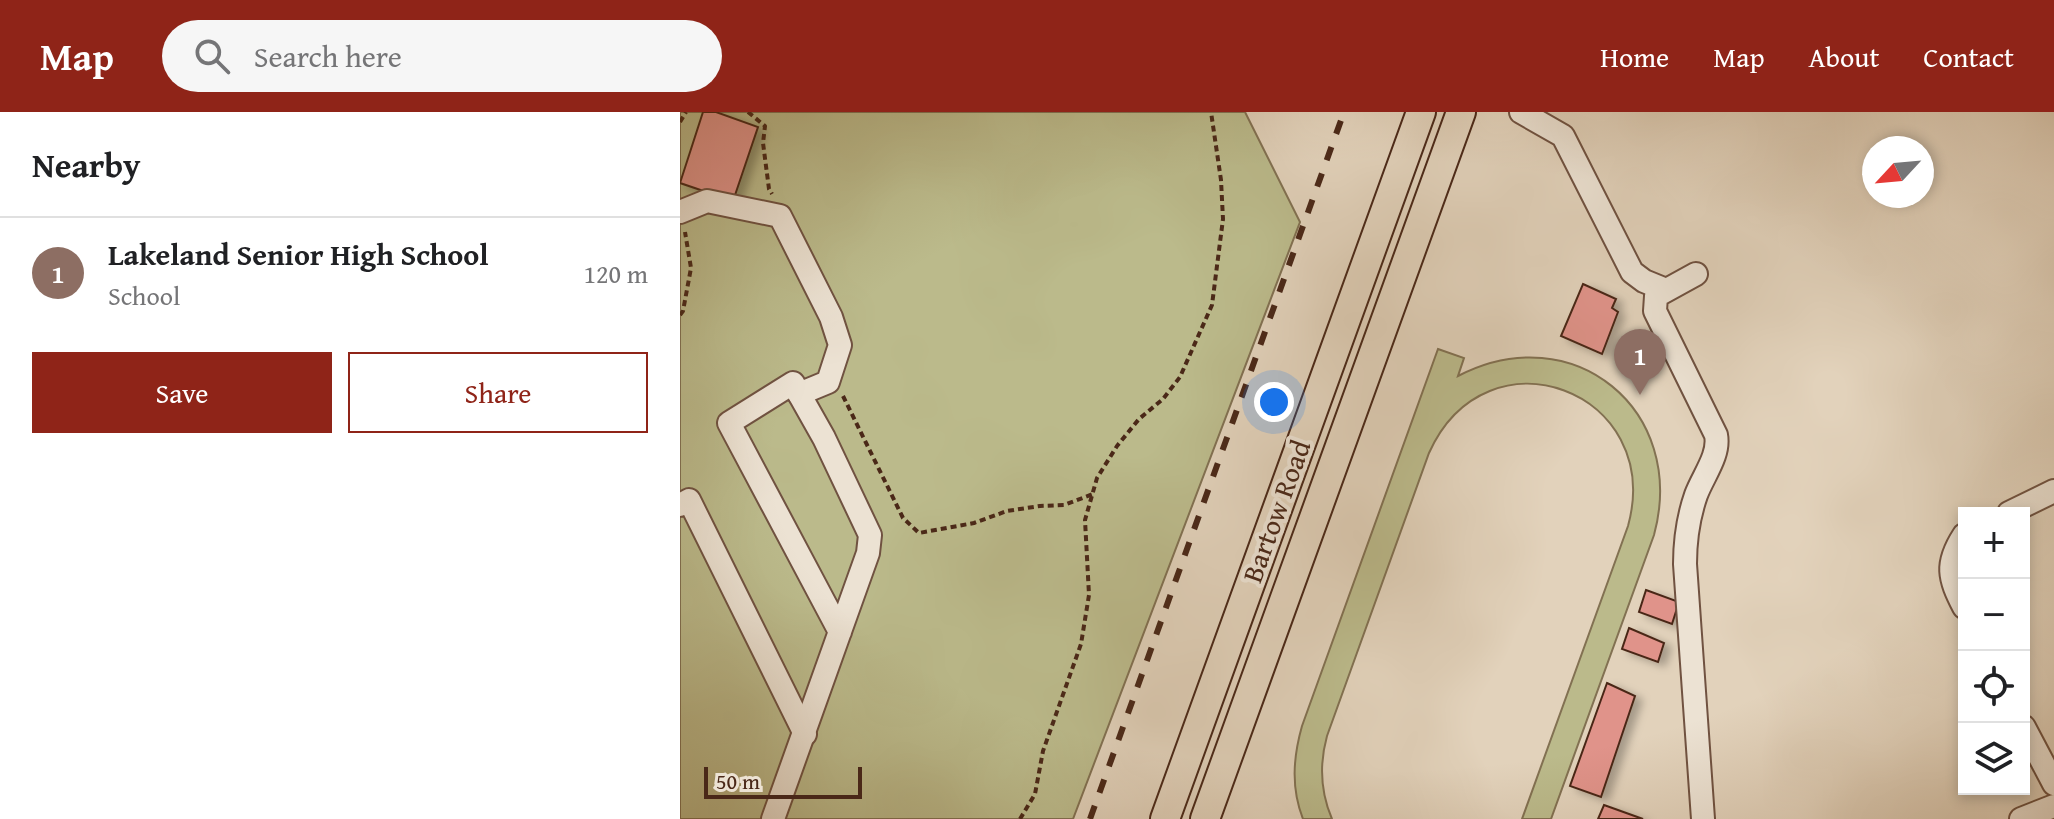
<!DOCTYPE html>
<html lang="en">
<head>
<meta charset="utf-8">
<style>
  body { margin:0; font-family:"Gentium Book Plus",serif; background:#f6f6f6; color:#202124 }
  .controls { position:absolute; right:24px; bottom:24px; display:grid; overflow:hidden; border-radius:0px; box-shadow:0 4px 12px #0003 }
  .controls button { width:72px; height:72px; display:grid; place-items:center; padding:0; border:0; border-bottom:2px solid #e0e0e0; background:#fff; color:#202124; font:40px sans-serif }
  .compass { position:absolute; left:1182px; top:24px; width:72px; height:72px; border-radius:50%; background:#fff; box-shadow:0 4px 12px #0003; rotate:244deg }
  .scale { position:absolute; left:24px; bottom:20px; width:158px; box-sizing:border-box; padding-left:8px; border:4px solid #4a2818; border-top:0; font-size:22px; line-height:28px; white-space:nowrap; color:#4a2818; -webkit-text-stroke:6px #ece2d3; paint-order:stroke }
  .you { position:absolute; left:594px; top:290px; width:28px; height:28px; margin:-20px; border:6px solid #fff; border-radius:50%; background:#1a73e8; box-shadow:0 0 0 12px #1a73e833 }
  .badge { display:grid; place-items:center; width:52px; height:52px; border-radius:50%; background:#8f2418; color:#fff; font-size:26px; font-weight:700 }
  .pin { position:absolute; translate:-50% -66px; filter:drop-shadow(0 2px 4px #0008) }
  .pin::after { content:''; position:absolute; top:42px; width:28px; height:24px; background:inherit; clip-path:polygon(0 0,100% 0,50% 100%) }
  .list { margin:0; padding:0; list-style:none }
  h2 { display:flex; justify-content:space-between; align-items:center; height:104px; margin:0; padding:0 32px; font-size:34px }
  h2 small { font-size:26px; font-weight:400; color:#757577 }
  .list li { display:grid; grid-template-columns:52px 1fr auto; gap:24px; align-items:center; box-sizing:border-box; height:112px; padding:0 32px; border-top:2px solid #e0e0e0 }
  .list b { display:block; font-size:30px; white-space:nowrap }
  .list p { margin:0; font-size:26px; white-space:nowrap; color:#757577 }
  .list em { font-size:26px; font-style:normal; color:#757577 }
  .actions { display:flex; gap:16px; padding:24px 32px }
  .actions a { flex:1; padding:18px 0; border:2px solid #8f2418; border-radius:0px; text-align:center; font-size:28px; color:#8f2418 }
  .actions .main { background:#8f2418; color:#fff }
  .icon { flex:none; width:44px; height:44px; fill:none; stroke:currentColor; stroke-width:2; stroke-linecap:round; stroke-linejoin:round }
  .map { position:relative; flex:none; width:1374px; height:707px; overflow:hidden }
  header { display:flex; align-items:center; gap:48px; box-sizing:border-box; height:112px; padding:0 40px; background:#8f2418; color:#fff }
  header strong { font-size:38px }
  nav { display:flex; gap:44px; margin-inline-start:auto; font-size:28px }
  .search { width:560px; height:72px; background:#f6f6f6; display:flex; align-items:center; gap:20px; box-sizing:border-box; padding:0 28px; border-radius:44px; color:#757577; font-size:30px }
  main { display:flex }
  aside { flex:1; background:#fff }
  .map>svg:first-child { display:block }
  .green { fill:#bbba8b; stroke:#827152; stroke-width:2 }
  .building { fill:#e0938a; stroke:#4a2818; stroke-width:2; filter:url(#shadow) }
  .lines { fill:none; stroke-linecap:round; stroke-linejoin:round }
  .minor-casing { stroke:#705241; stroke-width:26 }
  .major-casing { stroke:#4a2818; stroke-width:32 }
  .path { stroke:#4a2818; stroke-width:4; stroke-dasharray:6 4; stroke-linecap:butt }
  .minor { stroke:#ece2d3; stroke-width:22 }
  .major { stroke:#e2d2bb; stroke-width:28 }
  .rail { stroke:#4a2818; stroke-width:6; stroke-dasharray:14 14; stroke-linecap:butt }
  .labels { text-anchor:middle; stroke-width:8; stroke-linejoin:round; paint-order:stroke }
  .street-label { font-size:28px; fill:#4a2818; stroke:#ece2d3 }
</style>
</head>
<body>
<header>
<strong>Map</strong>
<div class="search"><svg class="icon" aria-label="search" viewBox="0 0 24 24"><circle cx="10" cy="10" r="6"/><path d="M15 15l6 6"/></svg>Search here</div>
<nav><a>Home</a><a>Map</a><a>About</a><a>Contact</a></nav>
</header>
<main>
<aside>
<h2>Nearby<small></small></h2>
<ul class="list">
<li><span class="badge" style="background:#8d6e63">1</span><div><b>Lakeland Senior High School</b><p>School</p></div><em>120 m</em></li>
</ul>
<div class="actions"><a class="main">Save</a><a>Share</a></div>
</aside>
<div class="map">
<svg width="1374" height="707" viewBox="0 0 1374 707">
  <defs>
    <filter id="shadow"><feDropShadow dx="7" dy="4" stdDeviation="4" flood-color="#0004"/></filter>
  </defs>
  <rect width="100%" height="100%" fill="#e2d2bb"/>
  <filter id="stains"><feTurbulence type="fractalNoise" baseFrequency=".0025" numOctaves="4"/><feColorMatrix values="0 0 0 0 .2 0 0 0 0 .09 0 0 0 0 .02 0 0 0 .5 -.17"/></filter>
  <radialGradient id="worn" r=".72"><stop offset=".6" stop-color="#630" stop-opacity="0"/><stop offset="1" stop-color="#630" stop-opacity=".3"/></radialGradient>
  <g class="green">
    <path d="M 0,0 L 565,0 L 620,110 L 393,707 L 0,707 Z"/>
    <path d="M 758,237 L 784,246 L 778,264 C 893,204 1008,298 974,423 L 871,707 L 842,707 L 948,414 C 985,279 807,212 749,341 L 647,624 C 639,653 640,679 652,707 L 623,707 C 611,676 613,646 622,614 Z"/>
  </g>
  <g class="building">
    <path d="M 23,0 L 36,0 L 78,15 L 53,89 L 0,71 Z"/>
    <path d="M 903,172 L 936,187 L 932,196 L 938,200 L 922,242 L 881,224 Z"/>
    <path d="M 966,478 L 999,490 L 992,512 L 959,500 Z"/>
    <path d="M 949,516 L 984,531 L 978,550 L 942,537 Z"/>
    <path d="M 927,571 L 955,584 L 921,685 L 890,674 Z"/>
    <path d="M 924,693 L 963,707 L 918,707 Z"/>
  </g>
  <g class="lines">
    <defs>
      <g id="minor">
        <path d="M 841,0 L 883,24 L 952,160 L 964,169 L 986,178"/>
        <path d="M 0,100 L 27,89 L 100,104 L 151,205 L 160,233 L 148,270 L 119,282"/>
        <path d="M 1016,162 L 976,184 L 975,199 L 1036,323 C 1040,343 1023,364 1016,383 C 1008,406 1005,428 1005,452 L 1023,707"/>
        <path d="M 0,393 L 9,388 L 125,622"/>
        <path d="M 1329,401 L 1374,379"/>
        <path d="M 1284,423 C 1265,452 1269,466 1284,495"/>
        <path d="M 1344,615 L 1374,672"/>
        <path d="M 93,707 L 188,441 L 190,423 L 144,326 L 113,271 L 49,311 L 160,520"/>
        <path d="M 1341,707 L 1374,694"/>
      </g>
      <g id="major">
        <path d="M 485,707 L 741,0"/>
        <path d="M 525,707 L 781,0"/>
      </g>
    </defs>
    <use href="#minor" class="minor-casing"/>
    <use href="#major" class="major-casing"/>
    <g class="path">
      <path d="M 68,0 L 85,14 L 83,31 L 89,77 L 92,82"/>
      <path d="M 0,10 L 6,0"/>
      <path d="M 0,203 L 3,199 L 11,156 L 5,120"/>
      <path d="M 163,284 L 223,406 L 239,421 L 294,411 L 327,399 L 360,394 L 384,393 L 413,382"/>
      <path d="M 340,707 L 355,682 L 363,639 L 401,532 L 409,483 L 405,408 L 417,366 L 437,334 L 459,307 L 483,287 L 500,265 L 532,193 L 543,107 L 541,68 L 531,0"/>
    </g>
    <use href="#minor" class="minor"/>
    <use href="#major" class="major"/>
    <path class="rail" d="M 410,707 L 664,0"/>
  </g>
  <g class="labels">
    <g class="street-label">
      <text transform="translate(596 399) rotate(-70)" y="10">Bartow Road</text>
    </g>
  </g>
  <rect width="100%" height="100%" filter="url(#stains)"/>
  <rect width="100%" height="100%" fill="url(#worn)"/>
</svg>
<div class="controls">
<button>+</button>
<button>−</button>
<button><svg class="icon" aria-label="locate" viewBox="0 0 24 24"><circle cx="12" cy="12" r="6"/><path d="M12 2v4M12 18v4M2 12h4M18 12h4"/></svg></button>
<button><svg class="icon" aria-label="layers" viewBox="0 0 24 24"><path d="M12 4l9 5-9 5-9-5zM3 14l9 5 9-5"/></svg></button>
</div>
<svg class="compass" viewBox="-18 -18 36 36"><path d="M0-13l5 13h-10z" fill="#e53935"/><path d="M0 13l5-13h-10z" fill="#757577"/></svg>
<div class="scale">50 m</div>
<div class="you"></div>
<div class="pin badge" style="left:960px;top:283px;background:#8d6e63">1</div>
</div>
</main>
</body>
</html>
